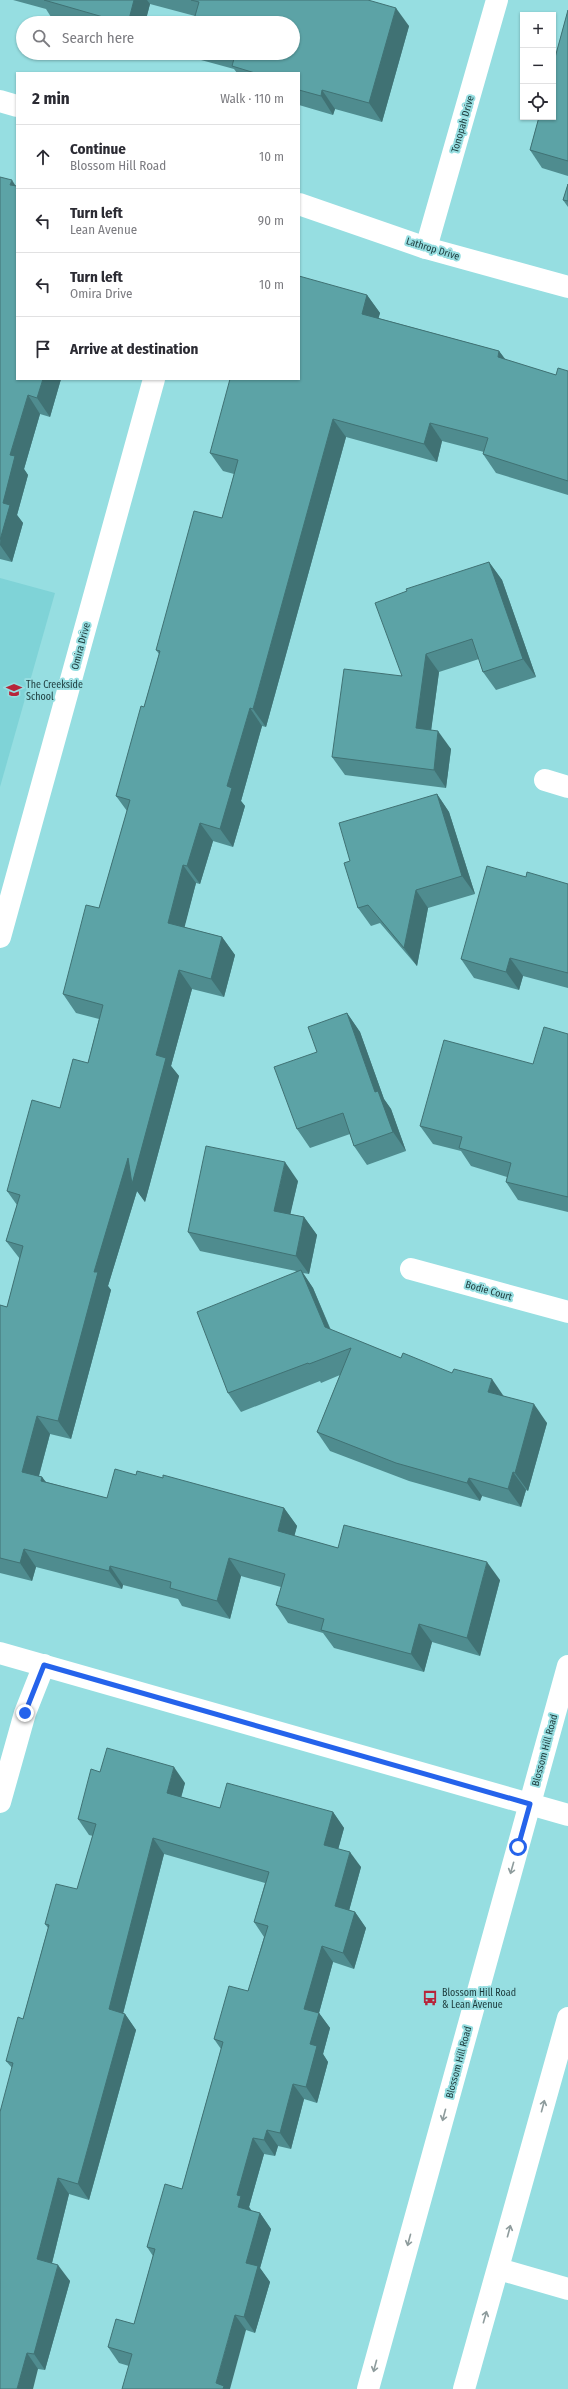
<!DOCTYPE html>
<html lang="en">
<head>
<meta charset="utf-8">
<style>
  body { margin:0; font-family:"Fira Sans Condensed",sans-serif; background:#f2f2f3; color:#2b2b33 }
  .controls { position:absolute; right:12px; top:12px; display:grid; overflow:hidden; border-radius:0px; box-shadow:0 1px 3px #0004 }
  .controls button { width:36px; height:36px; display:grid; place-items:center; padding:0; border:0; border-bottom:1px solid #e1e1e2; background:#fff; color:#2b2b33; font:20px sans-serif }
  .stop { position:absolute; width:12px; height:12px; margin:-9px; border:3px solid #2563eb; border-radius:50%; background:#fff }
  .stop.end { background:#2563eb; border-color:#fff; box-shadow:0 1px 4px #0008 }
  .list { margin:0; padding:0; list-style:none }
  h2 { display:flex; justify-content:space-between; align-items:center; height:52px; margin:0; padding:0 16px; font-size:17px }
  h2 small { font-size:13px; font-weight:400; color:#7c7c81 }
  .list li { display:grid; grid-template-columns:26px 1fr auto; gap:12px; align-items:center; box-sizing:border-box; height:64px; padding:0 16px; border-top:1px solid #e1e1e2 }
  .list b { display:block; font-size:15px; white-space:nowrap }
  .list p { margin:0; font-size:13px; white-space:nowrap; color:#7c7c81 }
  .list em { font-size:13px; font-style:normal; color:#7c7c81 }
  .icon { flex:none; width:22px; height:22px; fill:none; stroke:currentColor; stroke-width:2; stroke-linecap:round; stroke-linejoin:round }
  .map { position:relative; flex:none; width:568px; height:2389px; overflow:hidden }
  .search { position:absolute; background:#fff; box-shadow:0 1px 3px #0004; left:16px; top:16px; width:284px; height:44px; display:flex; align-items:center; gap:10px; box-sizing:border-box; padding:0 14px; border-radius:22px; color:#7c7c81; font-size:15px }
  .panel { position:absolute; background:#fff; box-shadow:0 1px 3px #0004; left:16px; top:72px; width:284px; height:308px; border-radius:0px }
  .map>svg:first-child { display:block }
  .built { fill:#7fd3d7 }
  .lines { fill:none; stroke-linecap:round; stroke-linejoin:round }
  .service { stroke:#fff; stroke-width:22 }
  .minor { stroke:#fff; stroke-width:22 }
  .tertiary { stroke:#fff; stroke-width:22 }
  .secondary { stroke:#fff; stroke-width:22 }
  .wall { fill:#4f8c8f }
  .shaded-wall { fill:#407274 }
  .building { fill:#5ca3a6; stroke:#407274 }
  .oneway { stroke:#8e9c9d }
  .route { stroke:#2563eb; stroke-width:5 }
  .labels { text-anchor:middle; stroke-width:4; stroke-linejoin:round; paint-order:stroke }
  .street-label { font-size:10px; fill:#1c3a3b; stroke:#96dee1 }
  .poi-label { font-size:10px; fill:#1c3a3b; stroke:#96dee1; text-anchor:start }
</style>
</head>
<body>
<div class="map">
<svg width="568" height="2389" viewBox="0 0 568 2389">
  <rect width="100%" height="100%" fill="#96dee1"/>
  <path class="built" d="M 0,578 L 55,593 L 0,787 Z"/>
  <g class="lines">
    <path class="service" d="M 499,2269 L 568,2289"/>
    <g class="minor">
      <path d="M 0,101 L 17,106"/>
      <path d="M 299,204 L 426,248 L 568,287"/>
      <path d="M 426,248 L 497,0"/>
      <path d="M 545,780 L 568,787"/>
      <path d="M 0,937 L 154,379"/>
      <path d="M 411,1269 L 568,1312"/>
      <path d="M 0,1802 L 25,1713 L 44,1665"/>
    </g>
    <path class="tertiary" d="M 0,1653 L 568,1815"/>
    <g class="secondary">
      <path d="M 368,2389 L 568,1666"/>
      <path d="M 464,2389 L 568,2018"/>
    </g>
  </g>
  <g class="wall">
    <path d="M 13,0 L 368,0 L 409,26 L 382,122 L 335,109 L 333,115 L 299,105 L 299,73 L 237,73 L 234,69 L 201,60 L 196,53 L 293,53 L 195,16 L 150,4 L 145,23 L 73,23 L 51,17 L 46,9 Z"/>
    <path d="M 568,10 L 568,176 L 542,168 L 530,150 Z"/>
    <path d="M 0,177 L 61,379 L 50,417 L 40,414 L 24,469 L 28,475 L 17,515 L 23,523 L 12,562 L 0,559 Z"/>
    <path d="M 568,184 L 568,207 L 563,200 Z"/>
    <path d="M 367,295 L 380,313 L 378,318 L 499,351 L 506,360 L 556,375 L 568,371 L 568,495 L 496,473 L 483,454 L 484,452 L 442,441 L 437,462 L 346,437 L 266,727 L 262,726 L 241,801 L 245,806 L 233,847 L 213,841 L 200,884 L 196,883 L 184,927 L 222,937 L 235,955 L 224,997 L 192,989 L 171,1066 L 179,1076 L 145,1202 L 137,1191 L 108,1286 L 111,1290 L 71,1439 L 50,1434 L 39,1476 L 42,1477 L 46,1482 L 107,1498 L 136,1475 L 163,1478 L 284,1508 L 297,1526 L 294,1536 L 338,1548 L 500,1580 L 480,1656 L 432,1642 L 424,1672 L 334,1648 L 323,1633 L 288,1623 L 276,1605 L 281,1587 L 241,1576 L 230,1619 L 182,1606 L 178,1599 L 123,1585 L 122,1589 L 36,1567 L 32,1581 L 0,1573 L 0,1305 L 7,1307 L 20,1259 L 6,1241 L 17,1205 L 7,1191 L 60,1108 L 88,1063 L 99,1019 L 76,1013 L 63,994 L 99,908 L 127,811 L 116,796 L 144,707 L 159,654 L 156,650 L 222,518 L 234,474 L 223,471 L 210,453 Z"/>
    <path d="M 489,562 L 502,580 L 536,677 L 496,690 L 483,672 L 479,659 L 439,672 L 431,730 L 451,749 L 446,788 L 345,775 L 332,757 L 402,676 Z"/>
    <path d="M 437,794 L 449,812 L 475,894 L 428,908 L 417,966 L 380,923 L 371,926 L 358,908 L 350,861 Z"/>
    <path d="M 526,877 L 568,884 L 568,988 L 523,976 L 519,990 L 474,978 L 461,959 Z"/>
    <path d="M 347,1013 L 360,1032 L 384,1099 L 391,1109 L 406,1151 L 367,1165 L 354,1146 L 350,1134 L 310,1148 L 297,1129 L 317,1052 Z"/>
    <path d="M 568,1034 L 568,1212 L 518,1200 L 506,1182 L 507,1177 L 471,1166 L 461,1151 L 433,1144 L 420,1126 L 533,1064 Z"/>
    <path d="M 298,1181 L 290,1214 L 304,1217 L 317,1235 L 309,1274 L 303,1273 L 313,1288 L 331,1330 L 401,1358 L 504,1397 L 547,1423 L 528,1491 L 526,1490 L 521,1507 L 482,1496 L 480,1501 L 409,1481 L 330,1451 L 317,1432 L 340,1375 L 321,1383 L 320,1381 L 241,1412 L 228,1393 L 296,1271 L 200,1251 L 188,1232 Z"/>
    <path d="M 100,1772 L 185,1783 L 181,1797 L 220,1808 L 333,1812 L 344,1828 L 338,1849 L 361,1867 L 349,1910 L 355,1912 L 366,1928 L 354,1969 L 333,1962 L 319,2013 L 330,2028 L 323,2054 L 328,2062 L 317,2103 L 304,2099 L 291,2149 L 278,2146 L 275,2156 L 264,2154 L 249,2207 L 252,2211 L 260,2213 L 271,2229 L 260,2268 L 270,2282 L 255,2333 L 246,2330 L 129,2366 L 119,2363 L 108,2347 L 134,2324 L 153,2256 L 147,2247 L 182,2189 L 221,2049 L 214,2039 L 248,1991 L 264,1937 L 254,1922 L 265,1883 L 164,1854 L 123,2014 L 125,2014 L 136,2030 L 89,2200 L 69,2194 L 52,2263 L 70,2281 L 45,2370 L 38,2369 L 0,2389 L 12,2068 L 6,2061 L 23,2019 L 48,1928 L 45,1924 L 77,1889 L 93,1836 L 89,1835 L 78,1819 Z"/>
  </g>
  <g class="shaded-wall">
    <path d="M 134,0 L 147,0 L 150,4 L 145,23 L 128,23 Z"/>
    <path d="M 396,8 L 409,26 L 382,122 L 369,103 Z"/>
    <path d="M 322,90 L 335,109 L 333,115 L 321,96 Z"/>
    <path d="M 12,180 L 17,188 L 10,185 Z"/>
    <path d="M 367,295 L 380,313 L 375,332 L 362,314 Z"/>
    <path d="M 499,351 L 512,369 L 498,357 Z"/>
    <path d="M 43,379 L 61,379 L 50,417 L 37,398 Z"/>
    <path d="M 28,395 L 40,414 L 24,469 L 28,475 L 17,515 L 23,523 L 12,562 L 0,545 L 3,503 L 10,455 Z"/>
    <path d="M 333,419 L 346,437 L 266,727 L 253,709 Z"/>
    <path d="M 430,423 L 442,441 L 437,462 L 424,444 Z"/>
    <path d="M 489,562 L 502,580 L 536,677 L 523,659 Z"/>
    <path d="M 426,654 L 439,672 L 429,746 L 416,728 Z"/>
    <path d="M 250,708 L 262,726 L 241,801 L 245,806 L 233,847 L 220,829 L 227,786 Z"/>
    <path d="M 438,731 L 451,749 L 446,788 L 434,770 Z"/>
    <path d="M 437,794 L 449,812 L 475,894 L 462,876 Z"/>
    <path d="M 200,823 L 213,841 L 200,884 L 187,866 Z"/>
    <path d="M 183,865 L 196,883 L 181,941 L 168,923 Z"/>
    <path d="M 416,890 L 428,908 L 417,966 L 404,948 Z"/>
    <path d="M 222,937 L 235,955 L 224,997 L 211,979 Z"/>
    <path d="M 510,958 L 523,976 L 519,990 L 506,972 Z"/>
    <path d="M 179,970 L 192,989 L 171,1066 L 179,1076 L 145,1202 L 137,1191 L 108,1286 L 111,1290 L 71,1439 L 58,1421 L 94,1272 L 156,1055 Z"/>
    <path d="M 347,1013 L 360,1032 L 384,1099 L 391,1109 L 406,1151 L 393,1132 L 375,1092 Z"/>
    <path d="M 285,1162 L 298,1181 L 287,1229 L 274,1211 Z"/>
    <path d="M 304,1217 L 317,1235 L 309,1274 L 296,1256 Z"/>
    <path d="M 301,1270 L 313,1288 L 337,1346 L 325,1327 Z"/>
    <path d="M 492,1379 L 505,1398 L 488,1392 Z"/>
    <path d="M 534,1404 L 547,1423 L 528,1491 L 515,1473 Z"/>
    <path d="M 37,1416 L 50,1434 L 35,1490 L 22,1472 Z"/>
    <path d="M 513,1472 L 526,1490 L 521,1507 L 508,1489 Z"/>
    <path d="M 42,1477 L 55,1495 L 41,1481 Z"/>
    <path d="M 469,1478 L 482,1496 L 480,1501 L 467,1483 Z"/>
    <path d="M 284,1508 L 297,1526 L 291,1549 L 278,1531 Z"/>
    <path d="M 24,1549 L 36,1567 L 32,1581 L 20,1563 Z"/>
    <path d="M 229,1558 L 241,1576 L 230,1619 L 217,1601 Z"/>
    <path d="M 487,1562 L 500,1580 L 480,1656 L 467,1638 Z"/>
    <path d="M 110,1566 L 123,1585 L 122,1589 L 109,1571 Z"/>
    <path d="M 419,1624 L 432,1642 L 424,1672 L 411,1654 Z"/>
    <path d="M 174,1767 L 185,1783 L 178,1809 L 167,1793 Z"/>
    <path d="M 333,1812 L 344,1828 L 335,1861 L 324,1845 Z"/>
    <path d="M 153,1838 L 164,1854 L 120,2025 L 109,2009 Z"/>
    <path d="M 350,1852 L 361,1867 L 346,1922 L 335,1906 Z"/>
    <path d="M 355,1912 L 366,1928 L 354,1969 L 343,1953 Z"/>
    <path d="M 322,1946 L 333,1962 L 319,2013 L 330,2028 L 323,2054 L 328,2062 L 317,2103 L 306,2087 L 310,2044 L 304,2009 Z"/>
    <path d="M 125,2014 L 136,2030 L 89,2200 L 78,2184 Z"/>
    <path d="M 293,2084 L 304,2099 L 291,2149 L 280,2133 Z"/>
    <path d="M 267,2130 L 278,2146 L 275,2156 L 264,2140 Z"/>
    <path d="M 253,2138 L 264,2154 L 249,2207 L 252,2212 L 238,2207 L 237,2195 Z"/>
    <path d="M 58,2178 L 69,2194 L 49,2275 L 37,2259 Z"/>
    <path d="M 260,2213 L 271,2229 L 260,2268 L 270,2282 L 255,2333 L 244,2317 L 246,2263 Z"/>
    <path d="M 58,2265 L 70,2281 L 45,2370 L 34,2354 Z"/>
    <path d="M 235,2315 L 246,2330 L 230,2389 L 220,2389 L 216,2383 Z"/>
    <path d="M 27,2353 L 38,2369 L 33,2389 L 17,2389 Z"/>
  </g>
  <g class="building">
    <path d="M 44,0 L 134,0 L 128,23 L 124,23 Z"/>
    <path d="M 191,0 L 368,0 L 396,8 L 369,103 L 322,90 L 321,96 L 299,90 L 299,73 L 255,73 L 232,66 L 235,55 L 229,53 L 293,53 L 293,23 L 193,23 L 199,2 Z"/>
    <path d="M 568,10 L 568,161 L 530,150 L 539,117 L 553,117 L 553,65 Z"/>
    <path d="M 0,177 L 12,180 L 10,185 L 17,186 L 17,379 L 43,379 L 37,398 L 28,395 L 10,455 L 15,456 L 3,503 L 10,505 L 0,540 Z"/>
    <path d="M 568,184 L 568,201 L 563,200 Z"/>
    <path d="M 299,276 L 367,295 L 362,314 L 499,351 L 498,357 L 556,375 L 558,368 L 568,371 L 568,481 L 483,454 L 488,438 L 430,423 L 424,444 L 333,419 L 253,709 L 250,708 L 227,786 L 232,788 L 220,829 L 200,823 L 187,866 L 183,865 L 168,923 L 222,937 L 211,979 L 179,970 L 156,1055 L 166,1058 L 132,1184 L 128,1158 L 94,1272 L 98,1272 L 58,1421 L 37,1416 L 22,1472 L 42,1477 L 41,1481 L 107,1498 L 115,1469 L 136,1475 L 137,1471 L 163,1478 L 163,1475 L 284,1508 L 278,1531 L 338,1548 L 344,1525 L 487,1562 L 467,1638 L 419,1624 L 411,1654 L 321,1630 L 324,1619 L 276,1605 L 285,1574 L 229,1558 L 217,1601 L 170,1588 L 171,1582 L 110,1566 L 109,1571 L 24,1549 L 20,1563 L 0,1558 L 0,1305 L 7,1307 L 23,1246 L 6,1241 L 20,1195 L 7,1191 L 32,1100 L 60,1108 L 73,1059 L 88,1063 L 103,1005 L 63,994 L 86,905 L 99,908 L 130,800 L 116,796 L 141,706 L 144,707 L 160,651 L 156,650 L 194,511 L 222,518 L 238,460 L 210,453 L 230,379 L 299,379 Z"/>
    <path d="M 489,562 L 523,659 L 483,672 L 472,639 L 426,654 L 416,728 L 438,731 L 434,770 L 332,757 L 344,669 L 402,676 L 375,603 L 407,591 L 406,589 Z"/>
    <path d="M 437,794 L 462,876 L 416,890 L 404,948 L 368,905 L 358,908 L 344,863 L 350,861 L 339,823 Z"/>
    <path d="M 487,866 L 526,877 L 527,872 L 568,884 L 568,973 L 510,958 L 506,972 L 461,959 Z"/>
    <path d="M 347,1013 L 375,1092 L 378,1091 L 393,1132 L 354,1146 L 343,1113 L 297,1129 L 274,1067 L 317,1052 L 308,1027 Z"/>
    <path d="M 544,1027 L 568,1034 L 568,1197 L 506,1182 L 511,1163 L 459,1148 L 462,1137 L 420,1126 L 444,1040 L 533,1064 Z"/>
    <path d="M 206,1146 L 285,1162 L 274,1211 L 304,1217 L 296,1256 L 188,1232 Z"/>
    <path d="M 301,1270 L 325,1327 L 401,1358 L 403,1353 L 452,1373 L 454,1369 L 492,1379 L 488,1392 L 534,1404 L 515,1473 L 513,1472 L 508,1489 L 469,1478 L 467,1483 L 396,1463 L 317,1432 L 351,1348 L 309,1364 L 308,1363 L 228,1393 L 197,1312 Z"/>
    <path d="M 107,1748 L 174,1767 L 167,1793 L 220,1808 L 227,1783 L 333,1812 L 324,1845 L 350,1852 L 335,1906 L 355,1912 L 343,1953 L 322,1946 L 304,2009 L 319,2013 L 310,2044 L 317,2046 L 306,2087 L 293,2084 L 280,2133 L 267,2130 L 264,2140 L 253,2138 L 237,2195 L 241,2196 L 238,2207 L 260,2213 L 246,2263 L 258,2266 L 244,2317 L 235,2315 L 216,2383 L 224,2386 L 223,2389 L 122,2389 L 132,2354 L 108,2347 L 116,2319 L 134,2324 L 155,2249 L 147,2247 L 165,2184 L 182,2189 L 223,2042 L 214,2039 L 229,1986 L 248,1991 L 268,1926 L 254,1922 L 269,1872 L 153,1838 L 109,2009 L 125,2014 L 78,2184 L 58,2178 L 37,2259 L 58,2265 L 34,2354 L 27,2353 L 17,2389 L 0,2389 L 0,2112 L 13,2063 L 6,2061 L 18,2017 L 23,2019 L 49,1925 L 45,1924 L 56,1884 L 77,1889 L 96,1824 L 78,1819 L 91,1769 L 100,1772 Z"/>
  </g>
  <defs><path id="oneway-shaft" d="M-6 0H5M1.5-3L5.5 0L1.5 3" fill="none" stroke-width="1.6" stroke-linecap="round" stroke-linejoin="round"/></defs>
  <g class="oneway">
    <use href="#oneway-shaft" transform="translate(512 1868) rotate(106)"/>
    <use href="#oneway-shaft" transform="translate(543 2106) rotate(-75)"/>
    <use href="#oneway-shaft" transform="translate(444 2115) rotate(105)"/>
    <use href="#oneway-shaft" transform="translate(509 2231) rotate(-75)"/>
    <use href="#oneway-shaft" transform="translate(409 2240) rotate(105)"/>
    <use href="#oneway-shaft" transform="translate(485 2317) rotate(-74)"/>
    <use href="#oneway-shaft" transform="translate(375 2366) rotate(105)"/>
  </g>
  <g class="lines">
    <path class="route" d="M 25,1713 L 44,1665 L 530,1804 L 518,1847"/>
  </g>
  <defs>
    <symbol id="school-bare" viewBox="-9 -9 18 18"><path d="M0-5L7-2L0 1L-7-2ZM-4 1L0 2.5L4 1V4Q0 6-4 4Z" fill="#b7253a" stroke="#96dee1" stroke-width="2.5" paint-order="stroke"/></symbol>
    <symbol id="bus-bare" viewBox="-9 -9 18 18"><path d="M-5-6H5V4H4V6H2V4H-2V6H-4V4H-5ZM-3.5-4V0h7V-4ZM-3.5 1.2v1.5H-2V1.2ZM2 1.2v1.5H3.5V1.2Z" fill="#b7253a" stroke="#96dee1" stroke-width="2.5" paint-order="stroke"/></symbol>
  </defs>
  <g fill-rule="evenodd">
    <use href="#school-bare" x="3" y="679" width="22" height="22"/>
    <use href="#bus-bare" x="419" y="1987" width="22" height="22"/>
  </g>
  <g class="labels">
    <g class="street-label">
      <text transform="translate(462 124) rotate(-74)" y="4">Tonopah Drive</text>
      <text transform="translate(433 248) rotate(17)" y="4">Lathrop Drive</text>
      <text transform="translate(80 646) rotate(-75)" y="4">Omira Drive</text>
      <text transform="translate(489 1290) rotate(16)" y="4">Bodie Court</text>
      <text transform="translate(544 1750) rotate(-75)" y="4">Blossom Hill Road</text>
      <text transform="translate(458 2062) rotate(-75)" y="4">Blossom Hill Road</text>
    </g>
    <g class="poi-label">
      <text x="26" y="688">The Creekside<tspan x="26" dy="12">School</tspan></text>
      <text x="442" y="1996">Blossom Hill Road<tspan x="442" dy="12">&amp; Lean Avenue</tspan></text>
    </g>
  </g>
</svg>
<div class="controls">
<button>+</button>
<button>−</button>
<button><svg class="icon" aria-label="locate" viewBox="0 0 24 24"><circle cx="12" cy="12" r="6"/><path d="M12 2v4M12 18v4M2 12h4M18 12h4"/></svg></button>
</div>
<div class="stop" style="left:518px;top:1847px"></div>
<div class="stop end" style="left:25px;top:1713px"></div>
<div class="search"><svg class="icon" aria-label="search" viewBox="0 0 24 24"><circle cx="10" cy="10" r="6"/><path d="M15 15l6 6"/></svg>Search here</div>
<section class="panel">
<h2>2 min<small>Walk · 110 m</small></h2>
<ul class="list">
<li><svg class="icon" aria-label="ahead" viewBox="0 0 24 24"><path d="M12 20V5M6 11l6-6 6 6"/></svg><div><b>Continue</b><p>Blossom Hill Road</p></div><em>10 m</em></li>
<li><svg class="icon" aria-label="left" viewBox="0 0 24 24"><path d="M17 20v-9H6M10 6l-5 5 5 5"/></svg><div><b>Turn left</b><p>Lean Avenue</p></div><em>90 m</em></li>
<li><svg class="icon" aria-label="left" viewBox="0 0 24 24"><path d="M17 20v-9H6M10 6l-5 5 5 5"/></svg><div><b>Turn left</b><p>Omira Drive</p></div><em>10 m</em></li>
<li><svg class="icon" aria-label="arrive" viewBox="0 0 24 24"><path d="M6 21V4h12l-3 4 3 4H6"/></svg><div><b>Arrive at destination</b></div></li>
</ul>
</section>
</div>
</body>
</html>
